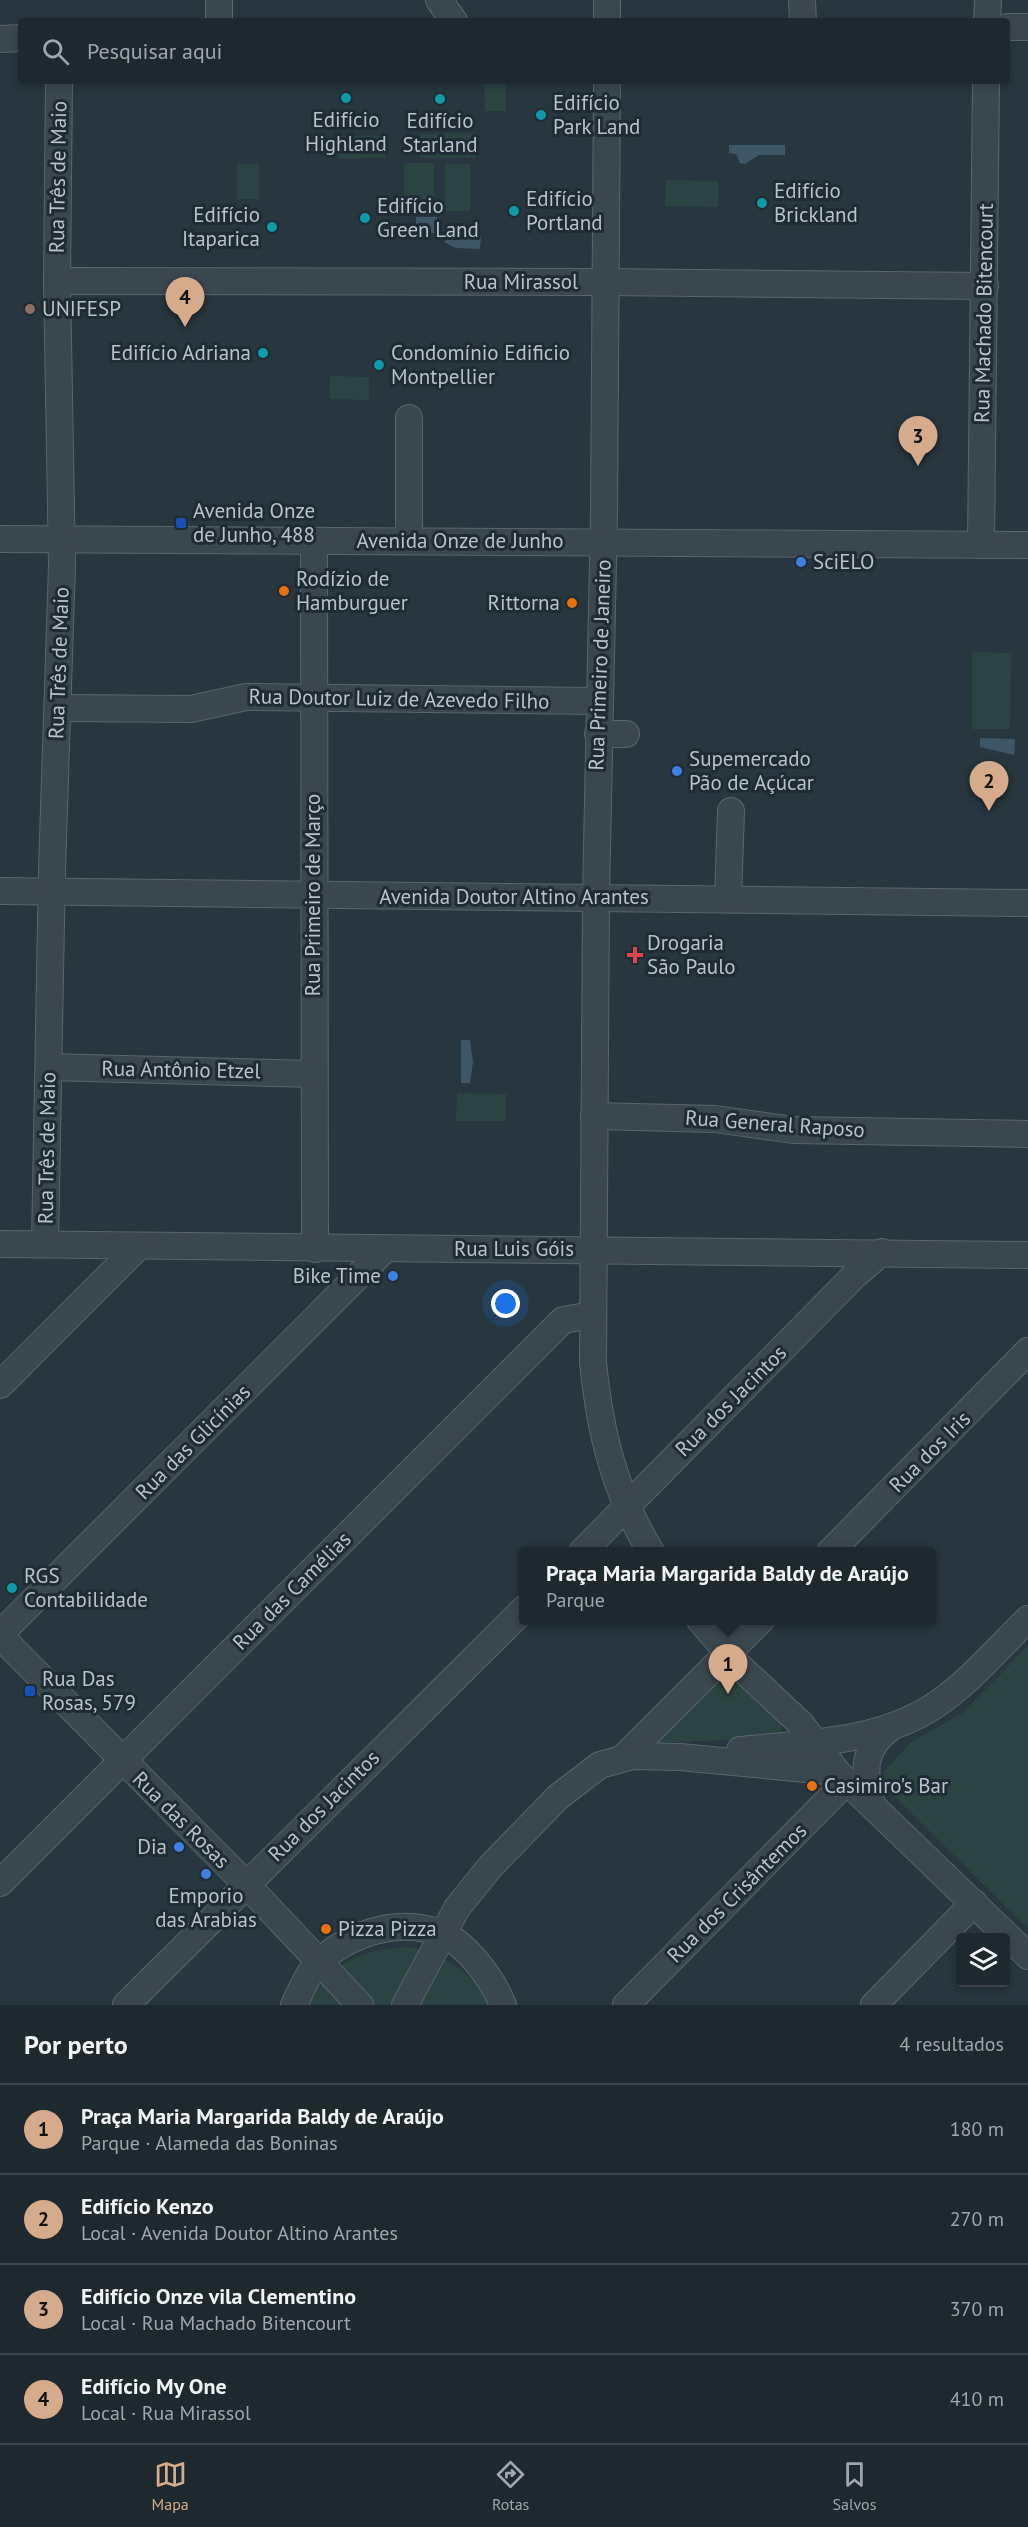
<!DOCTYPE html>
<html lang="pt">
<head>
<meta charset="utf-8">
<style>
  body { margin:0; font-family:"PT Sans",sans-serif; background:#253037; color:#f1f3f6 }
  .controls { position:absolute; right:18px; bottom:18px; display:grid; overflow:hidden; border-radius:6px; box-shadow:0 3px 9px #0003 }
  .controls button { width:54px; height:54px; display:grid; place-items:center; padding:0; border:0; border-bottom:2px solid #3b444b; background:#1d282f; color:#f1f3f6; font:30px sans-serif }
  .you { position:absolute; left:506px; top:1304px; width:21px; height:21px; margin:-15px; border:4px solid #fff; border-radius:50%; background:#1a73e8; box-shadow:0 0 0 9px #1a73e833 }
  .badge { display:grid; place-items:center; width:39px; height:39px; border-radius:50%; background:#d6ab8b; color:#111; font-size:20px; font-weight:700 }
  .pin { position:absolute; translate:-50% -50px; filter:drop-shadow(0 2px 3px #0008) }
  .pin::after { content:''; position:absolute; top:32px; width:21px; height:18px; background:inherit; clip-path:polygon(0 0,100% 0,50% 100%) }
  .popup { position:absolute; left:519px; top:1547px; width:417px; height:78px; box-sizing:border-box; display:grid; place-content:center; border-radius:6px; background:#1d282f; filter:drop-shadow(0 2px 4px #0005); font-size:20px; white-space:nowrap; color:#a0a6aa }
  .popup b { font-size:22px; color:#f1f3f6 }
  .popup::after { content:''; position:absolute; left:50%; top:100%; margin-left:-12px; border:12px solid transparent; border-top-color:#1d282f }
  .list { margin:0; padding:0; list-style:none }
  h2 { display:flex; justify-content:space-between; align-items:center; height:78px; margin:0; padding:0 24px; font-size:26px }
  h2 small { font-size:20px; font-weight:400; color:#a0a6aa }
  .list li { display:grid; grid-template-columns:39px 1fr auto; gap:18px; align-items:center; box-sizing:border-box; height:90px; padding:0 24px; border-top:2px solid #3b444b }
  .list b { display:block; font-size:22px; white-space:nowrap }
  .list p { margin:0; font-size:20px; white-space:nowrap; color:#a0a6aa }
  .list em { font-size:20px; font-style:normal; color:#a0a6aa }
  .icon { flex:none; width:33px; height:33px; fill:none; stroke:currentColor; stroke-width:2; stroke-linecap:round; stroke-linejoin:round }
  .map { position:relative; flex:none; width:1028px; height:2005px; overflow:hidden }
  .search { position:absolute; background:#1d282f; box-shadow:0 3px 9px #0003; left:18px; right:18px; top:18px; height:66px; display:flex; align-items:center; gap:15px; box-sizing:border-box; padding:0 21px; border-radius:6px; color:#a0a6aa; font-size:22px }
  .sheet { height:438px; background:#1d282f }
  nav { display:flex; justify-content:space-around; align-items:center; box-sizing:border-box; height:84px; border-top:2px solid #3b444b; background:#1d282f; font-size:16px; color:#a0a6aa }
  nav a { display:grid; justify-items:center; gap:3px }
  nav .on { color:#d6ab8b }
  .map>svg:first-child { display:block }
  .green { fill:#2c4441 }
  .water { fill:#3d5767 }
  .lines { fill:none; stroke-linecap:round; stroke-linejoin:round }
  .minor-casing { stroke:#59656d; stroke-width:28 }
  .minor { stroke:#3b474f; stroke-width:26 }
  .culture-dot { fill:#0f9aa8; stroke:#1f2c35; stroke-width:2 }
  .education-dot { fill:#8d6e63; stroke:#1f2c35; stroke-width:2 }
  .transit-dot { fill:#1a4fb4; stroke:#1f2c35; stroke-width:2 }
  .shop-dot { fill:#3f7fe0; stroke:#1f2c35; stroke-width:2 }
  .food-dot { fill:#e8710a; stroke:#1f2c35; stroke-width:2 }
  .health-dot { fill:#e0444e; stroke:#1f2c35; stroke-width:2 }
  .labels { text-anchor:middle; stroke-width:6; stroke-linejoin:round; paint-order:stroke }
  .poi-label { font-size:21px; fill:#b7c2ca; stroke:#1f2c35; text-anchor:start }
  .street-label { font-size:21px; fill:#b7c2ca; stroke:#1f2c35 }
</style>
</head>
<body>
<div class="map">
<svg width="1028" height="2005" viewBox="0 0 1028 2005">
  <rect width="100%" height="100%" fill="#27363f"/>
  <g class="green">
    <path d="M 484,81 L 505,81 L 506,111 L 485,111 Z"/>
    <path d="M 476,133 L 476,158 L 420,158 L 420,134 Z"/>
    <path d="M 339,136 L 385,136 L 385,158 L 339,159 Z"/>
    <rect x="404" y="163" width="30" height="43"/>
    <rect x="237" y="164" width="22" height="35"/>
    <rect x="445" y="164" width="25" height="47"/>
    <path d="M 666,180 L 718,181 L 718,207 L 665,206 Z"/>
    <path d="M 330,376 L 369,377 L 369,400 L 330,399 Z"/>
    <path d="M 972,652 L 1011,653 L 1010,729 L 972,729 Z"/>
    <path d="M 457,1093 L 506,1094 L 506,1121 L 456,1121 Z"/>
    <path d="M 1028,1646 L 1028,1929 L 885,1787 L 884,1772 L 911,1742 L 962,1713 Z"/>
    <path d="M 729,1669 L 781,1719 L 782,1738 L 648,1743 Z"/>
    <path d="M 411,1947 C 443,1956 475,1971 488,2005 L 309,2005 C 329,1961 366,1948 411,1947 Z"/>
  </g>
  <g class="water">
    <path d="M 729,145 L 785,145 L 785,155 L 759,155 L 745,164 L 740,163 L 736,154 L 729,153 Z"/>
    <rect x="416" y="217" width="21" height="16"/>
    <path d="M 477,235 L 481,236 L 480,249 L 456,248 L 444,242 L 451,236 L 470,239 Z"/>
    <path d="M 980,738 L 1015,739 L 1014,755 L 980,747 Z"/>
    <path d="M 461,1040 L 470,1040 L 473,1062 L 470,1083 L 461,1083 Z"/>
  </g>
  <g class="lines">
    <defs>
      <g id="minor">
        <path d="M 439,0 L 454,21"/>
        <path d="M 607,0 L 607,21"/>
        <path d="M 802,0 L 803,21"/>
        <path d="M 219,21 L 219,0"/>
        <path d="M 987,21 L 988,0"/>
        <path d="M 1007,27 L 1028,27"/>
        <path d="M 0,39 L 21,38"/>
        <path d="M 607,81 L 604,512 L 596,897 L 593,1362 C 600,1432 614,1491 651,1552"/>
        <path d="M 57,281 L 604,282 L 985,286"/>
        <path d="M 409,418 L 409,541"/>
        <path d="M 0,539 L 1028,545"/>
        <path d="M 314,541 L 315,1249"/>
        <path d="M 981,545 L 986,81"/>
        <path d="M 58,708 L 191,709 L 246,697 L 598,701"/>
        <path d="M 598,734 L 626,734"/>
        <path d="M 0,891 L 1028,903"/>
        <path d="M 728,899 L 731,811"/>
        <path d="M 49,1067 L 313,1074"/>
        <path d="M 594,1116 L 715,1119 L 794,1130 L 1028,1134"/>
        <path d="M 0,1244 L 1028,1255"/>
        <path d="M 45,1244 L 52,869 L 62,565 L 57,281 L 59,81"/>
        <path d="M 0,1385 L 138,1247"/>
        <path d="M 582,1552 L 855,1275 L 882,1252"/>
        <path d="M 830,1552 L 1028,1351"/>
        <path d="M 700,1620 L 739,1666 L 801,1724 L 837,1772 L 1028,1956"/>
        <path d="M 0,1634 L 385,1249"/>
        <path d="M 0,1636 L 245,1883 L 360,2005"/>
        <path d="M 740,1750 C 806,1743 877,1743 934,1706 C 969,1683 998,1648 1028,1619"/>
        <path d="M 623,1758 L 761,1620"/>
        <path d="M 872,1804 C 863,1773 862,1748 890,1728"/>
        <path d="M 0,1883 L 563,1320 L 592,1315"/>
        <path d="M 126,2005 L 524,1609"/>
        <path d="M 294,2005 C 301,1991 308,1972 320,1961 C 352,1932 399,1918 440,1933 C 467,1943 493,1980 503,2005"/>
        <path d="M 405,2005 L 457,1908 L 490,1867 L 558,1797 L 600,1765 L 633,1756 L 680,1757 L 837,1772"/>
        <path d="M 626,2005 L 847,1781"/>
        <path d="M 874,2005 L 974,1903"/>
      </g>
    </defs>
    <use href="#minor" class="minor-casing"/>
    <use href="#minor" class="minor"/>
  </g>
  <g class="culture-dot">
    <circle cx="346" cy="98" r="6"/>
    <circle cx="440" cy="99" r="6"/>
    <circle cx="541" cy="115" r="6"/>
    <circle cx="762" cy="203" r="6"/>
    <circle cx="514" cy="211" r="6"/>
    <circle cx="365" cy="218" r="6"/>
    <circle cx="272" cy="227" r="6"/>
    <circle cx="263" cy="353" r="6"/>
    <circle cx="379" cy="365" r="6"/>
    <circle cx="12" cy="1588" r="6"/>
  </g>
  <circle class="education-dot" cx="30" cy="309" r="6"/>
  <g class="transit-dot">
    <rect x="175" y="517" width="12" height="12" rx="3"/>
    <rect x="24" y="1685" width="12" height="12" rx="3"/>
  </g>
  <g class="shop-dot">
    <circle cx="801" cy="562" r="6"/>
    <circle cx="677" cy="771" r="6"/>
    <circle cx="393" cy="1276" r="6"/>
    <circle cx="179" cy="1847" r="6"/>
    <circle cx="206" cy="1874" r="6"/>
  </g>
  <g class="food-dot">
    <circle cx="284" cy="591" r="6"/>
    <circle cx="572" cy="603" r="6"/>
    <circle cx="812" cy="1786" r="6"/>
    <circle cx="326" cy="1929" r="6"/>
  </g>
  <path class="health-dot" d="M632 946h6v6h6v6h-6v6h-6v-6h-6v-6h6z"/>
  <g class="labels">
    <g class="poi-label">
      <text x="553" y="110">Edifício<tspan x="553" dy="24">Park Land</tspan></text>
      <text x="346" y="127" text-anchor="middle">Edifício<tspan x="346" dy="24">Highland</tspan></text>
      <text x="440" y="128" text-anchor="middle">Edifício<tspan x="440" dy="24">Starland</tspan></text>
      <text x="774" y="198">Edifício<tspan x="774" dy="24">Brickland</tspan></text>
      <text x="526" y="206">Edifício<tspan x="526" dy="24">Portland</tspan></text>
      <text x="377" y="213">Edifício<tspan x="377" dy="24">Green Land</tspan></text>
      <text x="260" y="222" text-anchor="end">Edifício<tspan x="260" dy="24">Itaparica</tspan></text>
      <text x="42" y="316">UNIFESP</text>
      <text x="251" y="360" text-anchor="end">Edifício Adriana</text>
      <text x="391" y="360">Condomínio Edificio<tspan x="391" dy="24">Montpellier</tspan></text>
      <text x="193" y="518">Avenida Onze<tspan x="193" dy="24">de Junho, 488</tspan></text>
      <text x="813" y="569">SciELO</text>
      <text x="296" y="586">Rodízio de<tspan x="296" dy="24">Hamburguer</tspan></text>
      <text x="560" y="610" text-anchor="end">Rittorna</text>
      <text x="689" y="766">Supemercado<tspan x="689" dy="24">Pão de Açúcar</tspan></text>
      <text x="647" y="950">Drogaria<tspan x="647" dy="24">São Paulo</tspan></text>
      <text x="381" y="1283" text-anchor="end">Bike Time</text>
      <text x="24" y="1583">RGS<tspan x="24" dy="24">Contabilidade</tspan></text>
      <text x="42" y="1686">Rua Das<tspan x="42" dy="24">Rosas, 579</tspan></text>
      <text x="824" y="1793">Casimiro's Bar</text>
      <text x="167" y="1854" text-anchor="end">Dia</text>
      <text x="206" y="1903" text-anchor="middle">Emporio<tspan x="206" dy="24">das Arabias</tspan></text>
      <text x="338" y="1936">Pizza Pizza</text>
    </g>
    <g class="street-label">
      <text transform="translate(58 177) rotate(-89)" y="7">Rua Três de Maio</text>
      <text x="521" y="289">Rua Mirassol</text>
      <text transform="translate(984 313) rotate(-89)" y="7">Rua Machado Bitencourt</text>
      <text x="460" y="548">Avenida Onze de Junho</text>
      <text transform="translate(59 663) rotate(-88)" y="7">Rua Três de Maio</text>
      <text transform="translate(600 665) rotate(-88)" y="7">Rua Primeiro de Janeiro</text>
      <text transform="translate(399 699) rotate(1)" y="7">Rua Doutor Luiz de Azevedo Filho</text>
      <text transform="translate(313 895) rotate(-90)" y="7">Rua Primeiro de Março</text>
      <text x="514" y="904">Avenida Doutor Altino Arantes</text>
      <text transform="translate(181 1070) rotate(1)" y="7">Rua Antônio Etzel</text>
      <text transform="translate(775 1124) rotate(4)" y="7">Rua General Raposo</text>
      <text transform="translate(47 1148) rotate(-89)" y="7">Rua Três de Maio</text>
      <text x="514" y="1256">Rua Luis Góis</text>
      <text transform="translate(731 1401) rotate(-45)" y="7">Rua dos Jacintos</text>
      <text transform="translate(193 1442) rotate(-45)" y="7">Rua das Glicínias</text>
      <text transform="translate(930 1452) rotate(-45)" y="7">Rua dos Iris</text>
      <text transform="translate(292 1591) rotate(-45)" y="7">Rua das Camélias</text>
      <text transform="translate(324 1806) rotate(-45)" y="7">Rua dos Jacintos</text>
      <text transform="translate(181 1820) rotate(45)" y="7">Rua das Rosas</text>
      <text transform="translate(737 1893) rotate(-45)" y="7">Rua dos Crisântemos</text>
    </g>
  </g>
</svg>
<div class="controls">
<button><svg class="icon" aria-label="layers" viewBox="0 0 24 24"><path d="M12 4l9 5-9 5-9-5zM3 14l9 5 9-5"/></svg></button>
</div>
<div class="you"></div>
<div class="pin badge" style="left:728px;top:1694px">1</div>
<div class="popup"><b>Praça Maria Margarida Baldy de Araújo</b>Parque</div>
<div class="pin badge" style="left:989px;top:811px">2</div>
<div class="pin badge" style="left:918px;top:466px">3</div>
<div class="pin badge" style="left:185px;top:327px">4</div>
<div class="search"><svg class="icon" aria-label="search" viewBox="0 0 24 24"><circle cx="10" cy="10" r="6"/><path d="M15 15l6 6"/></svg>Pesquisar aqui</div>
</div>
<section class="sheet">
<h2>Por perto<small>4 resultados</small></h2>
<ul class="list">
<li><span class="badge">1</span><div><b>Praça Maria Margarida Baldy de Araújo</b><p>Parque · Alameda das Boninas</p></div><em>180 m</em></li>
<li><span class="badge">2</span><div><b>Edifício Kenzo</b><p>Local · Avenida Doutor Altino Arantes</p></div><em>270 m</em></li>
<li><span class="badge">3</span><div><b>Edifício Onze vila Clementino</b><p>Local · Rua Machado Bitencourt</p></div><em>370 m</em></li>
<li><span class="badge">4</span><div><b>Edifício My One</b><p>Local · Rua Mirassol</p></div><em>410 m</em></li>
</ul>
</section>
<nav>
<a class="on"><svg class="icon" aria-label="map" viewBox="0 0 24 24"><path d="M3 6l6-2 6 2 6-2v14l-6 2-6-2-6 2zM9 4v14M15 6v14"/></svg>Mapa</a>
<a><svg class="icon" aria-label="directions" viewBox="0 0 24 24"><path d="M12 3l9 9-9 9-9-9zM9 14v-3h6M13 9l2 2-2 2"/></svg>Rotas</a>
<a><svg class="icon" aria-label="saved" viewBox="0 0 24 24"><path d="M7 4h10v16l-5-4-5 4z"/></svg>Salvos</a>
</nav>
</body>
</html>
